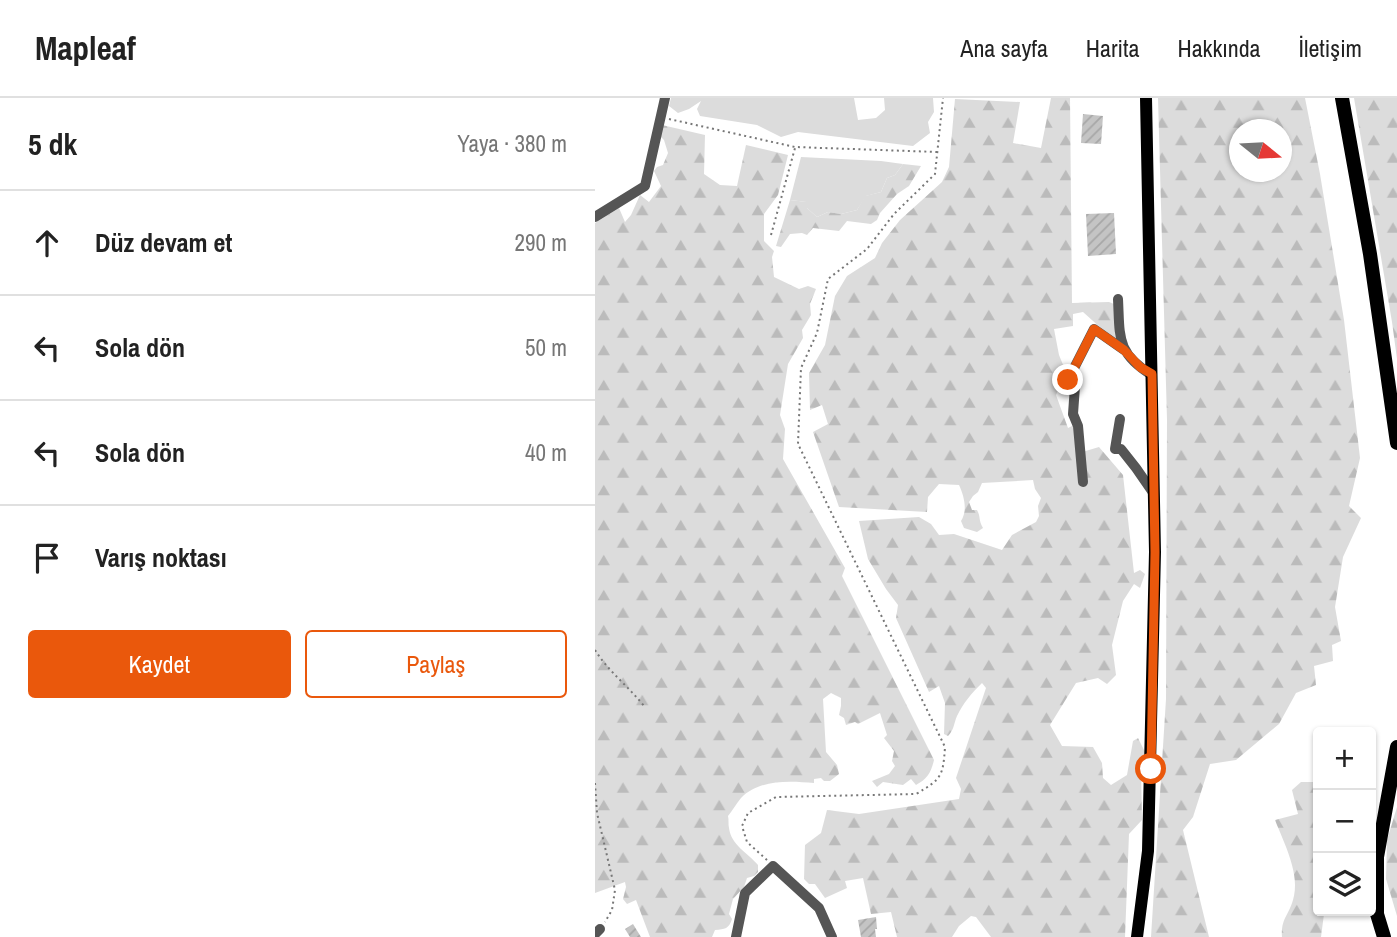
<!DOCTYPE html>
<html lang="tr">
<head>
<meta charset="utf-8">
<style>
  body { margin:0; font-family:"Archivo Narrow",sans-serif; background:#f2f2f2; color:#222 }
  .controls { position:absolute; right:21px; bottom:21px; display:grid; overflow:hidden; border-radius:7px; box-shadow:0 2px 5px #0004 }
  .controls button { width:63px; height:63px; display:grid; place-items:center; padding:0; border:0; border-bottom:2px solid #e0e0e0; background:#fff; color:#222; font:35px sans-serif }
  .compass { position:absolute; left:634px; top:21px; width:63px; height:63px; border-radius:50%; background:#fff; box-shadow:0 2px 5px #0004; rotate:108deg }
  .stop { position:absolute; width:21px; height:21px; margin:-16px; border:5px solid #ea580c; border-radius:50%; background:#fff }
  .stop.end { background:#ea580c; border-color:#fff; box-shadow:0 2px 7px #0008 }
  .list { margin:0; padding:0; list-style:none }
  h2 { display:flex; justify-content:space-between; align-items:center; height:91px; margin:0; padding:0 28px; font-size:30px }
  h2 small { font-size:23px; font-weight:400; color:#767676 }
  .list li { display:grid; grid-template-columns:46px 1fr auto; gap:21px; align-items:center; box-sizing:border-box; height:105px; padding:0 28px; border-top:2px solid #e0e0e0 }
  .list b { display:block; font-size:26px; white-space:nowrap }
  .list em { font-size:23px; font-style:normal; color:#767676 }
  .actions { display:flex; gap:14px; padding:21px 28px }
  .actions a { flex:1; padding:16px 0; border:2px solid #ea580c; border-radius:7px; text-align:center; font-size:24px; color:#ea580c }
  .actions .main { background:#ea580c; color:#fff }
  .icon { flex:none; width:38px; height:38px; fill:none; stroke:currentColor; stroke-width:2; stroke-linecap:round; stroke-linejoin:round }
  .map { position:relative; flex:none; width:802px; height:839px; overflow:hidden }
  header { display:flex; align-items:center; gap:42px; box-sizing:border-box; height:98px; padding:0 35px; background:#fff; border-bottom:2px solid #e0e0e0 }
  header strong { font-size:33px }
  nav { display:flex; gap:38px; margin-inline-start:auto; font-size:24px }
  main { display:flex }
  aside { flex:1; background:#fff }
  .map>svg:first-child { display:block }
  .grass { fill:#dcdcdc }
  .forest { fill:url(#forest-firs); fill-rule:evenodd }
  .building { fill:url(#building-hatch) }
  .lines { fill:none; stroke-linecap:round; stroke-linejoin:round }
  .path { stroke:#777; stroke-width:2; stroke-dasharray:2 3.5; stroke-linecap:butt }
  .minor { stroke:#555; stroke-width:10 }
  .major { stroke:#000; stroke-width:12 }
  .highway { stroke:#000; stroke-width:14 }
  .route { stroke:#ea580c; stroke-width:9 }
</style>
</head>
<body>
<header>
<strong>Mapleaf</strong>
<nav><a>Ana sayfa</a><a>Harita</a><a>Hakkında</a><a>İletişim</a></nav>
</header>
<main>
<aside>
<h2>5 dk<small>Yaya · 380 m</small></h2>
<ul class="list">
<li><svg class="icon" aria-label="ahead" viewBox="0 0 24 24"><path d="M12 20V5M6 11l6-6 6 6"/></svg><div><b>Düz devam et</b></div><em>290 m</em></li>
<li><svg class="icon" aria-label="left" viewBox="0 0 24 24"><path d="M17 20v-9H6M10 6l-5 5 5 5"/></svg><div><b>Sola dön</b></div><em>50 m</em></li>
<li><svg class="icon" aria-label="left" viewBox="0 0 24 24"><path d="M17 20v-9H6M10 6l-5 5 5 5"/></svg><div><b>Sola dön</b></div><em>40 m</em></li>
<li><svg class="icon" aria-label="arrive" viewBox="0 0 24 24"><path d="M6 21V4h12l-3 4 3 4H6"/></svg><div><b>Varış noktası</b></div></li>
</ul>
<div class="actions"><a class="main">Kaydet</a><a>Paylaş</a></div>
</aside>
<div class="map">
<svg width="802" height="839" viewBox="0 0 802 839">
  <defs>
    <pattern id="forest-firs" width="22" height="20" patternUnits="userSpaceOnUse" patternTransform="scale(1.75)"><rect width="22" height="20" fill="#dcdcdc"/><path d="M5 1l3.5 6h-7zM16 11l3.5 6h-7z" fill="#bbb"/></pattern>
    <pattern id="building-hatch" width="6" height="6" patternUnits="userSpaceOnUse" patternTransform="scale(1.75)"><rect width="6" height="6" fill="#c4c4c4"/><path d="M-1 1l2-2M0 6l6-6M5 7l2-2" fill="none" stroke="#a7a7a7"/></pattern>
  </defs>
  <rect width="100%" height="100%" fill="#fff"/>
  <g class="grass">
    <path d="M 76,0 L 259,0 L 263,22 L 281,20 L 290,12 L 289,0 L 338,0 L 339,14 L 333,24 L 335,35 L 318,48 L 203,34 L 186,39 L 162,27 L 105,18 L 102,11 L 106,3 L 94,11 L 83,15 L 74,8 Z"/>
    <path d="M 206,59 L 286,63 L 308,66 L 300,77 L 292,80 L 286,94 L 271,98 L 262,112 L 246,116 L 233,114 L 222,119 L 212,110 L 211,104 L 195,102 Z"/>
  </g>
  <g class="forest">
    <path d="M 456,0 L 475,0 L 477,205 L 514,204 L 519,206 L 522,237 L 521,240 L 517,240 L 488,214 L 478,216 L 478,228 L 459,231 L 464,257 L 471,274 L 461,297 L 473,330 L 479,327 L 484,355 L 504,349 L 528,377 L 539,475 L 545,472 L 550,476 L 545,490 L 539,486 L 528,503 L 517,547 L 521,577 L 512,586 L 503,580 L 481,585 L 455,627 L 467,648 L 498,649 L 507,665 L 508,680 L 516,687 L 532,677 L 538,643 L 543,640 L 550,654 L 546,671 L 547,722 L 534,736 L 530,839 L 396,839 L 381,819 L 376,818 L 364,828 L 357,839 L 302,839 L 296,814 L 276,816 L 268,780 L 250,783 L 252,790 L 230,800 L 220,786 L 214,786 L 209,781 L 210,747 L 226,735 L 232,712 L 264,716 L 364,701 L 366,691 L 361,680 L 391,590 L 387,585 C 376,596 369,604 362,618 C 359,625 359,632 353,638 L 349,636 L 350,605 L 344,588 L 334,594 L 301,520 L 303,507 L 291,491 L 273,461 L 264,423 L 324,419 L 336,426 L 344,437 L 359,436 L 407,452 L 417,437 L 441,424 L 444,418 L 443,408 L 446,400 L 440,391 L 438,382 L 387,385 L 383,394 L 378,398 L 374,404 L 377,412 L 382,412 C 386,419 383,421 388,430 L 382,434 L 369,430 L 366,423 C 373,412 369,398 364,387 L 344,386 L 333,399 L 332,414 L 244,409 L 218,334 L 233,326 L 227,307 L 215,312 L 214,275 L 230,247 L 240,198 L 252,178 L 280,160 L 287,145 L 305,122 L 347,84 L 354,69 L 360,1 L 425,4 L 418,45 L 446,50 Z"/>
    <path d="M 563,0 L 710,0 L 725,76 L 749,222 L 765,360 L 754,408 L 766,420 L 748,459 L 740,509 L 746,543 L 737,547 L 738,563 L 719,568 L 721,587 L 701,595 L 684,626 L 641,662 L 615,666 L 598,719 L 588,732 L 614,839 L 556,839 L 571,601 L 572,322 ZM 645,32 L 687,32 L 687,74 L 645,74 Z"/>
    <path d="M 759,0 L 802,0 L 802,261 L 797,224 Z"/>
    <path d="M 67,27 L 110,37 L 109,76 L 125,87 L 142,88 L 151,47 L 193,57 L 183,97 L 169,116 L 169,143 L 179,153 L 177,159 L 179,179 L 204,191 L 213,188 L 221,191 L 215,206 L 216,217 L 207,232 L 208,240 L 193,266 L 185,317 L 190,331 L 188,361 L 250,470 L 247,478 L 339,662 C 336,675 332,681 321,687 L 316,681 L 308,687 L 288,684 L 282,689 L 277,683 L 294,676 L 300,668 L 297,663 L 299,653 L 289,640 L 292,637 L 285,615 L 263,626 L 260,624 L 251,627 L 249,620 L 244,617 L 246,608 L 246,600 L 236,595 L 228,601 L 231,654 L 242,667 L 244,676 L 235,683 L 229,683 L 226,680 L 219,681 L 219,685 C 194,683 165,681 146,700 C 141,706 137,713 133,718 C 134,722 133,726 134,730 C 136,747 153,755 163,767 L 163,774 L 159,778 L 152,780 L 149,789 L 138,801 L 134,816 L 137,821 C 134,831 130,831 120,832 L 117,839 L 55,839 L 41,802 L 32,806 L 28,801 L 31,789 L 30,784 L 0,795 L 0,125 L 24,110 L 30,124 L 36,117 L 45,97 L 54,104 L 66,88 L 59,73 L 62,69 L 68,67 L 73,55 L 69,42 L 65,38 Z"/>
    <path d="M 308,66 L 326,68 L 314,88 L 302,96 L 285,115 L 282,122 L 276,126 L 252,123 L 244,133 L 218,130 L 212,137 L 207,135 L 195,136 L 186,149 L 181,148 L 195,102 L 212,104 L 212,110 L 222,119 L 233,114 L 246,116 L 262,112 L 270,98 L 286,94 L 292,80 L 300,77 Z"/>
    <path d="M 706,684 L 723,684 L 723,813 L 747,813 L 745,816 L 729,816 L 726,839 L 687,839 C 686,820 693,819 698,802 C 706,777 689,745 680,722 L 703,716 L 697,692 Z"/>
    <path d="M 802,709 L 802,818 L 791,781 L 792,742 Z"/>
  </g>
  <g class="building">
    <path d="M 488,16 L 508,18 L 506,46 L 486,45 Z"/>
    <path d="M 519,115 L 521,156 L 493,158 L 491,116 Z"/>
    <path d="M 281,819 L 282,831 L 280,831 L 281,839 L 266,839 L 263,822 Z"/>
    <path d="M 38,826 L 46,839 L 35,839 L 30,831 Z"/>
  </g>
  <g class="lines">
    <g class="path">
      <path d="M 74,21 L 200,49 L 342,54"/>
      <path d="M 176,137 L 200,50"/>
      <path d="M 0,552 C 13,573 33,588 49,608"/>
      <path d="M 0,685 L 2,715 L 20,792 L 17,812 L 10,824"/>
      <path d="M 172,762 L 152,744 L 147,728 L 153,715 L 181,699 L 321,696 C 347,681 348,678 350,649 L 203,346 L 206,270 L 222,235 L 233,181 L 272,151 L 299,116 L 340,76 L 348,0"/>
    </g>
    <g class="minor">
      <path d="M 0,119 L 50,88 L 70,0"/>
      <path d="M 523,201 C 525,239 521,255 557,277"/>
      <path d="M 525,321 L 520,351 L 526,351 L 541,370 L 559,396"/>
      <path d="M 488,384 L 483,328 L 478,316 L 480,288 L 473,282 L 499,231 L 529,252"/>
      <path d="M 0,836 L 5,831"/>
      <path d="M 141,839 L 150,795 L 178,768 L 224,810 L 237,839"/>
    </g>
    <path class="major" d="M 542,839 L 553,753 L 560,454 L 551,0"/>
    <g class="highway">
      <path d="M 747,0 L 775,156 L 802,345"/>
      <path d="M 789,839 L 782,816 L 782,759 L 802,649"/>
    </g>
  </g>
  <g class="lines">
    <path class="route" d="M 473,282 L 499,231 L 529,252 L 545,269 L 557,276 L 560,454 L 556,671"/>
  </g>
</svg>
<div class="controls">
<button>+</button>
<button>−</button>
<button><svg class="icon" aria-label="layers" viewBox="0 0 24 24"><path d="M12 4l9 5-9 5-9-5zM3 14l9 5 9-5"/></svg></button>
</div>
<svg class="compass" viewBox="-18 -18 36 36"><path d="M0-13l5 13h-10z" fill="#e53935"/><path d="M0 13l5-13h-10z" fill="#767676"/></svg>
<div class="stop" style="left:556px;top:671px"></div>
<div class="stop end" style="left:473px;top:282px"></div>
</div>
</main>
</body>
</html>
